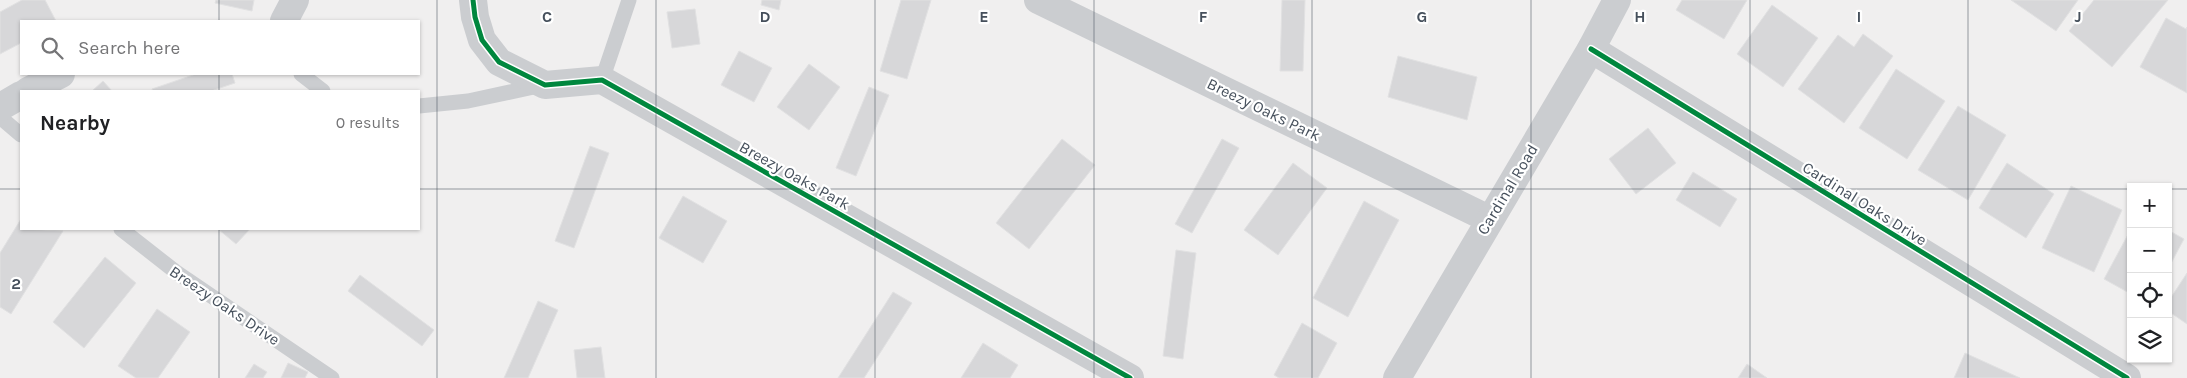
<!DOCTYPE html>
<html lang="en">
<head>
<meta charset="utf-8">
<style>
  body { margin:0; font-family:Karla,sans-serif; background:#f2f2f2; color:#202124 }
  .controls { position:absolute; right:15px; bottom:15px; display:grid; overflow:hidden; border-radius:0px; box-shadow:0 1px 4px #0004 }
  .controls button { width:45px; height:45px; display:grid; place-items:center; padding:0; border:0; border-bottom:1px solid #e0e0e0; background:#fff; color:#202124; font:25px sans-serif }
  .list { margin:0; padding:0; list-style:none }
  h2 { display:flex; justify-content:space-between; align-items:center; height:65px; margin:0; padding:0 20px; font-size:21px }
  h2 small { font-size:16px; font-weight:400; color:#757577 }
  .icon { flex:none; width:28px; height:28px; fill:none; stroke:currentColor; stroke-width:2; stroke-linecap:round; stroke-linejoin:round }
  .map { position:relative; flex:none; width:2187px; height:378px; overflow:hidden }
  .search { position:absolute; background:#fff; box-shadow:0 1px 4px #0004; left:20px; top:20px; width:400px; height:55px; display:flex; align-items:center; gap:12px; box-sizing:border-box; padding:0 18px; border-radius:0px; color:#757577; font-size:19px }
  .panel { position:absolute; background:#fff; box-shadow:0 1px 4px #0004; left:20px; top:90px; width:400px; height:140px; border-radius:0px }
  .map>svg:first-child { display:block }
  .building { fill:#d7d7d9; stroke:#e1e1e2 }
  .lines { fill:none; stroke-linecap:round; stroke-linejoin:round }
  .service { stroke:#cbcdd0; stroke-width:15 }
  .minor { stroke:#cbcdd0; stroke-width:28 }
  .tertiary { stroke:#cbcdd0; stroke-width:28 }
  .cycleway-casing { stroke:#fff; stroke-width:8 }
  .cycleway { stroke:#00873e; stroke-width:5 }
  .grid { fill:none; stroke:#46505c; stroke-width:1; stroke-opacity:0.55 }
  .labels { text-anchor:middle; stroke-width:4.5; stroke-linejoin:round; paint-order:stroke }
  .street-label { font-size:16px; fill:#46505c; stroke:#fff }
  .grid-label { font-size:16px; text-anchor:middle; font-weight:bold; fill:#46505c; stroke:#fff; stroke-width:4.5; stroke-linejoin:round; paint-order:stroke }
</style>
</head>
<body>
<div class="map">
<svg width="2187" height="378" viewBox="0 0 2187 378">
  <rect width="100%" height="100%" fill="#f0efef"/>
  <g class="building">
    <path d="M 22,0 L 45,0 L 56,21 L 21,21 L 21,43 L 0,54 L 0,12 Z"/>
    <path d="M 216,0 L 254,0 L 252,11 L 215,3 Z"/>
    <path d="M 762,0 L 781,0 L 779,10 L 761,5 Z"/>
    <path d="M 901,0 L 931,0 L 907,79 L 880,71 Z"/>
    <path d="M 1282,0 L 1305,0 L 1303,71 L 1280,71 Z"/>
    <path d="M 1682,0 L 1747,0 L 1724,39 L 1676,10 Z"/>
    <path d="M 2011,0 L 2078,0 L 2056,31 Z"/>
    <path d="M 2094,0 L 2168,0 L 2112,67 L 2069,31 Z"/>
    <path d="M 1772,5 L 1818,38 L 1783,87 L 1737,54 Z"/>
    <path d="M 695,9 L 700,44 L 672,48 L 667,12 Z"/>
    <path d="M 2166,18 L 2186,29 L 2187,27 L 2187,93 L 2140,67 Z"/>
    <path d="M 1863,34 L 1893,56 L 1844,123 L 1798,89 L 1838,35 L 1854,47 Z"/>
    <path d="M 739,51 L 772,68 L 754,102 L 721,85 Z"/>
    <path d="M 1398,56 L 1477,77 L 1467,120 L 1388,97 Z"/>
    <path d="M 809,64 L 840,87 L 809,130 L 777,107 Z"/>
    <path d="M 1896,69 L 1945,101 L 1907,159 L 1859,128 Z"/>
    <path d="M 196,74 L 232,74 L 235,83 L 211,91 L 153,91 L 152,89 Z"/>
    <path d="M 103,81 L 112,91 L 92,91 Z"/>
    <path d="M 869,87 L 889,95 L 856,176 L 836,168 Z"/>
    <path d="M 1958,106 L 2006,135 L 1968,200 L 1918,170 Z"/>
    <path d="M 1648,128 L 1676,163 L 1636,194 L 1609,159 Z"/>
    <path d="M 1062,139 L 1095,165 L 1029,249 L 996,223 Z"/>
    <path d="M 1222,139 L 1239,148 L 1192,233 L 1175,224 Z"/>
    <path d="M 590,146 L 609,153 L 574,248 L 555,241 Z"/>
    <path d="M 1293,163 L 1327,188 L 1278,255 L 1244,230 Z"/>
    <path d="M 2007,163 L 2054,194 L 2026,238 L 1979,208 Z"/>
    <path d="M 1693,172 L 1737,199 L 1720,227 L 1676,200 Z"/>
    <path d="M 2071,186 L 2122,210 L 2094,272 L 2042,248 Z"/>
    <path d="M 683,196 L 727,221 L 703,263 L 659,238 Z"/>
    <path d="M 1364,201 L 1399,220 L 1348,317 L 1313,298 Z"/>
    <path d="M 21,219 L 21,229 L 63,231 L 11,314 L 0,307 L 0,253 Z"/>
    <path d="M 218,229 L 250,229 L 236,244 Z"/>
    <path d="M 2131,229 L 2131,294 L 2104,279 Z"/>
    <path d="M 2168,230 L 2184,239 L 2168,269 Z"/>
    <path d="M 1176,250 L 1196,253 L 1183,359 L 1163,356 Z"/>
    <path d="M 105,257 L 136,283 L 84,348 L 53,322 Z"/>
    <path d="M 2187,273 L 2187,324 L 2168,311 L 2168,302 Z"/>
    <path d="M 360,275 L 434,330 L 422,346 L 348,291 Z"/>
    <path d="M 893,292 L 912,303 L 864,378 L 838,378 Z"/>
    <path d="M 538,301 L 558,310 L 528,378 L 504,378 Z"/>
    <path d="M 157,309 L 190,332 L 158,378 L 136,378 L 118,366 Z"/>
    <path d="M 1302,323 L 1337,343 L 1318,378 L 1279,378 L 1274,375 Z"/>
    <path d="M 983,343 L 1018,365 L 1010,378 L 961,378 Z"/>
    <path d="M 601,347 L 605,378 L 577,378 L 574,350 Z"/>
    <path d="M 1965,353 L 2020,378 L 1954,378 Z"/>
    <path d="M 288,363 L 308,372 L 305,378 L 281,378 Z"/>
    <path d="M 254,364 L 267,372 L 263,378 L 245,378 Z"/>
    <path d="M 1747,364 L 1767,378 L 1738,378 Z"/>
  </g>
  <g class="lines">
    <g class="service">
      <path d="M 301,74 L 323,91"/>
      <path d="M 602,80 L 629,0"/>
      <path d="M 419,106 L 468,101 L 543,85"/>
      <path d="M 0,117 L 21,135"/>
      <path d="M 121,229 L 176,272 L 332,378"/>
    </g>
    <g class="minor">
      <path d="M 473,0 L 475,17 L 482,40 L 499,62 L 545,85 L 602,80 L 1130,378"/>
      <path d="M 1038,0 L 1489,219"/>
      <path d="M 284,21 L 295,0"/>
      <path d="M 1591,49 L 2127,378"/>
      <path d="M 28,91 L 61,74"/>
      <path d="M 0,107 L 21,95"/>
    </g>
    <path class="tertiary" d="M 1397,378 L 1591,49 L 1617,0"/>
    <defs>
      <g id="cycleway">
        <path d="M 473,0 L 475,17 L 482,40 L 499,62 L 545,85 L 602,80 L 1130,378"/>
        <path d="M 1591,49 L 2127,378"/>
      </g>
    </defs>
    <use href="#cycleway" class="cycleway-casing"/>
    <use href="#cycleway" class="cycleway"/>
  </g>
  <path class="grid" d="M 219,0 L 219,21M 437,0 L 437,378M 656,0 L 656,378M 875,0 L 875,378M 1094,0 L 1094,378M 1312,0 L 1312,378M 1531,0 L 1531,378M 1750,0 L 1750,378M 1968,0 L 1968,378M 219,74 L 219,91M 0,189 L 21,189M 419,189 L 2131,189M 2168,189 L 2187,189M 219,229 L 219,378"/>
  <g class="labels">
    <g class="street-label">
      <text transform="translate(1264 109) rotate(26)" y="6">Breezy Oaks Park</text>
      <text transform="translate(795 175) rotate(29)" y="6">Breezy Oaks Park</text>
      <text transform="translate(1507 189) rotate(-59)" y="6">Cardinal Road</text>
      <text transform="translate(1865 203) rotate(32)" y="6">Cardinal Oaks Drive</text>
      <text transform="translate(225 305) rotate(34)" y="6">Breezy Oaks Drive</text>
    </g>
  </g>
  <g class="grid-label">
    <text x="547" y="22">C</text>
    <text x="765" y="22">D</text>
    <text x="984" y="22">E</text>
    <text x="1203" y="22">F</text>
    <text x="1422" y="22">G</text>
    <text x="1640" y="22">H</text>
    <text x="1859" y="22">I</text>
    <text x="2078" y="22">J</text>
    <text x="16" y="289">2</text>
  </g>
</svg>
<div class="controls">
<button>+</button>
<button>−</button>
<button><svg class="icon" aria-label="locate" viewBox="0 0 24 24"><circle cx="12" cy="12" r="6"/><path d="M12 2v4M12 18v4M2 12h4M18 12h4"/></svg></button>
<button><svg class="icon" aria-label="layers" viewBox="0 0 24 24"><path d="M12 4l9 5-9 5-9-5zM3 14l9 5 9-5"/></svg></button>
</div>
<div class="search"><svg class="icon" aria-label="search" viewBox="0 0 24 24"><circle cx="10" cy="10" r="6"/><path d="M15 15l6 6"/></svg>Search here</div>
<section class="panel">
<h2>Nearby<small>0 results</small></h2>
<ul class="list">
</ul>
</section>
</div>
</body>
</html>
